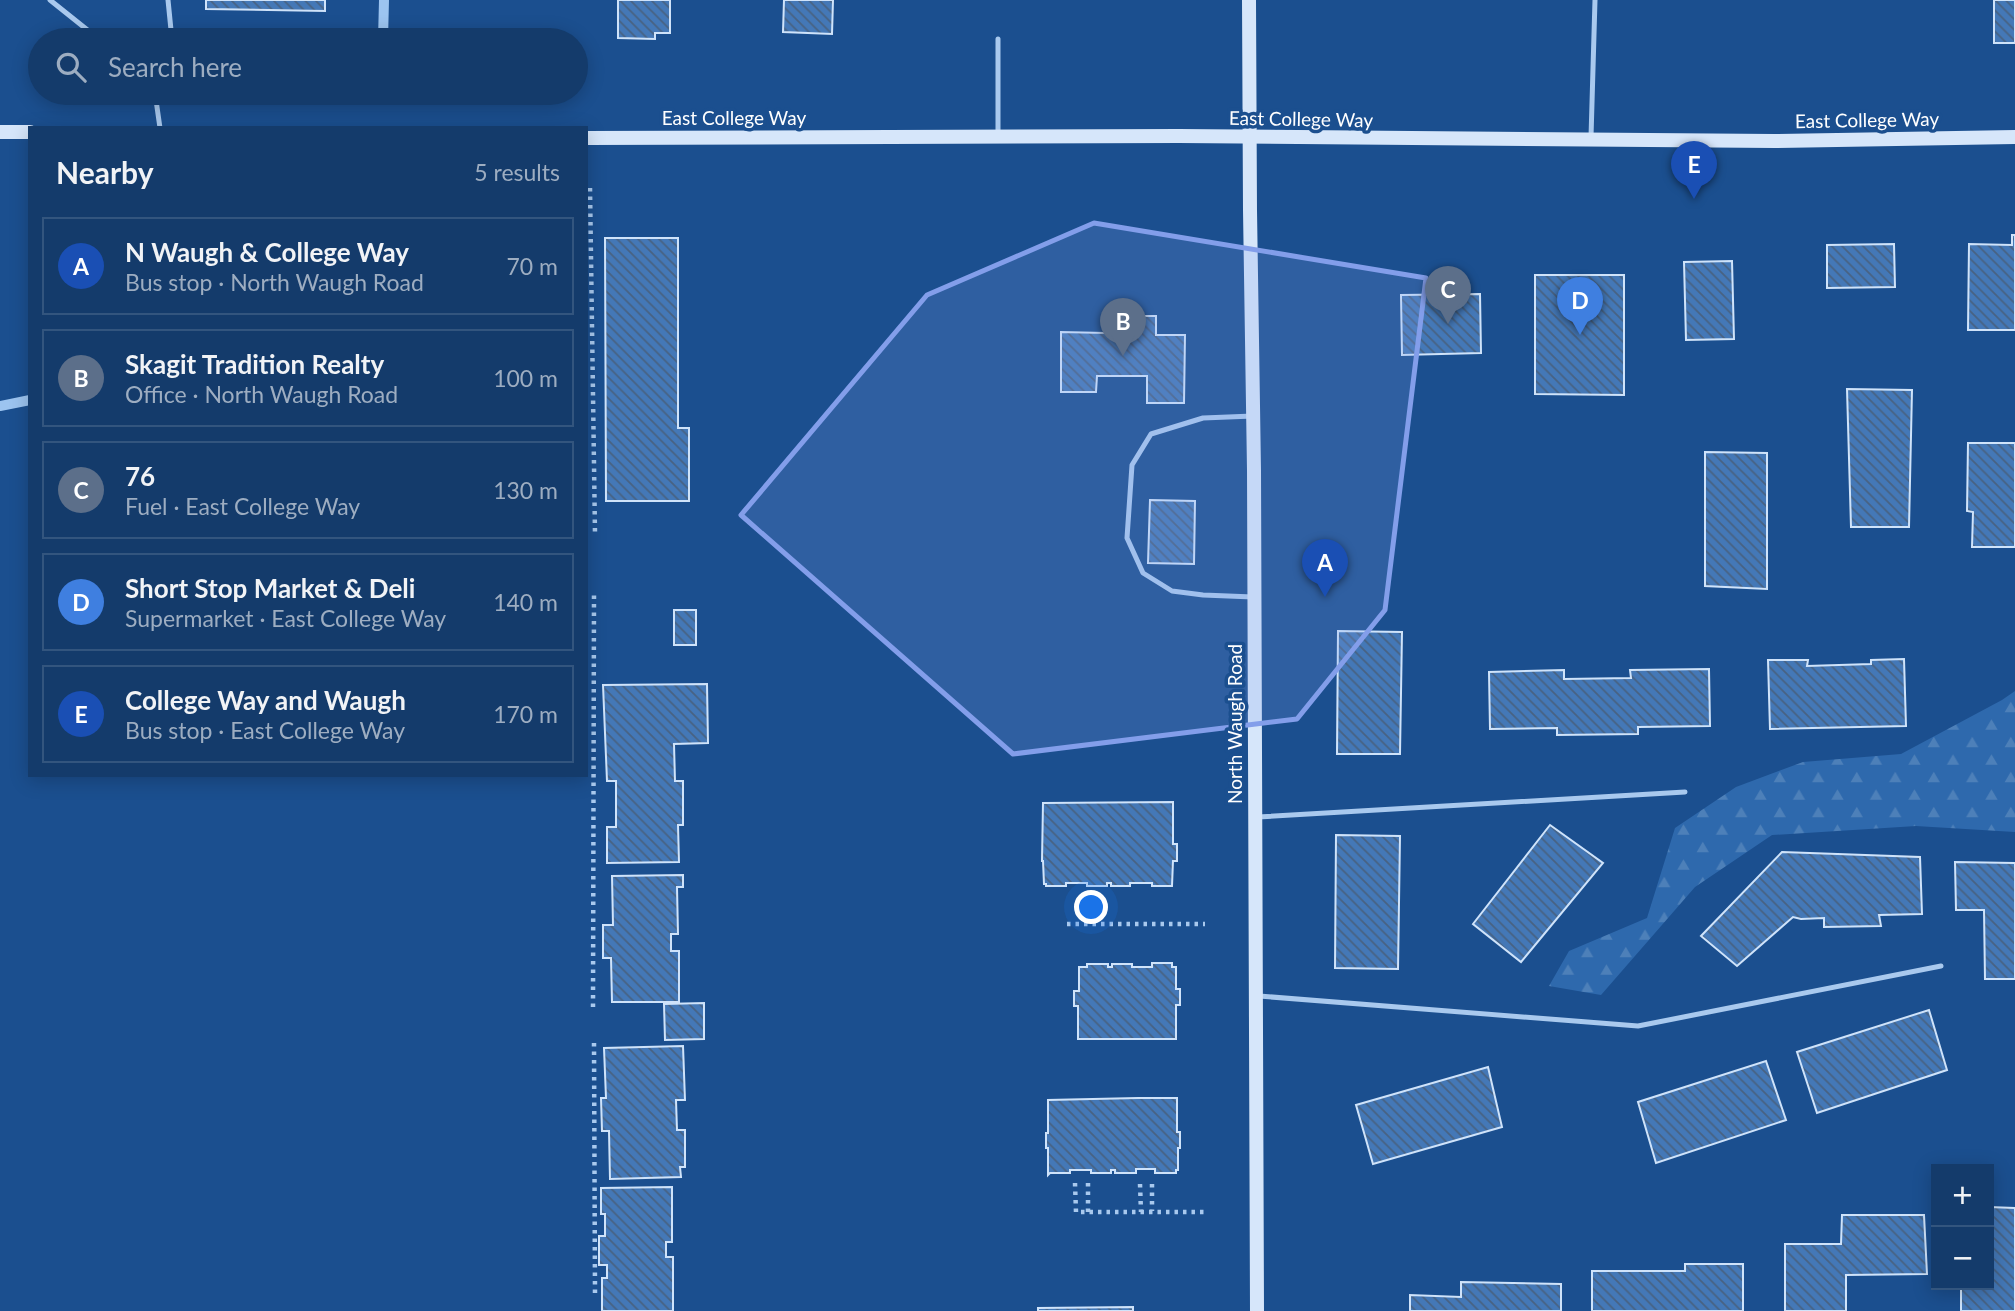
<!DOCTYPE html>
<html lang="en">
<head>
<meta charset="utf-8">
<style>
  body { margin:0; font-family:Lato,sans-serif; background:#1d4271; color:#f1f3f6 }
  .controls { position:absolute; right:21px; bottom:21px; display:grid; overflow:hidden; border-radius:0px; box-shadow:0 4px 18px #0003 }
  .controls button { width:63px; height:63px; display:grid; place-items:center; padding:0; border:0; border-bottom:2px solid #33557e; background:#143b6b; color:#f1f3f6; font:35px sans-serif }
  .you { position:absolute; left:1092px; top:908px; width:24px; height:24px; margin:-18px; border:5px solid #fff; border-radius:50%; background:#1a73e8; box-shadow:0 0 0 10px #1a73e833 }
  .badge { display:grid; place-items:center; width:46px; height:46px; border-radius:50%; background:#90b9f0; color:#fff; font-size:23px; font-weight:700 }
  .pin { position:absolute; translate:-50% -58px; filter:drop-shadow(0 2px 4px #0008) }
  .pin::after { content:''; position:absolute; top:37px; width:24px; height:21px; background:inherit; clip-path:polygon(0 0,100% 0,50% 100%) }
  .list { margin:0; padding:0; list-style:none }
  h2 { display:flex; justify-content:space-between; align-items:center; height:91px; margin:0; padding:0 28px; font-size:30px }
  h2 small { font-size:23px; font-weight:400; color:#9dadc1 }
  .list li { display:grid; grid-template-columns:46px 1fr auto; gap:21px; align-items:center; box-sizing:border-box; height:98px; margin:0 14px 14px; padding:0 14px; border:2px solid #33557e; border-radius:0px }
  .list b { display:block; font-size:26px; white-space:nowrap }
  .list p { margin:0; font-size:23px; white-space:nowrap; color:#9dadc1 }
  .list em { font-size:23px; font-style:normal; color:#9dadc1 }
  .icon { flex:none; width:38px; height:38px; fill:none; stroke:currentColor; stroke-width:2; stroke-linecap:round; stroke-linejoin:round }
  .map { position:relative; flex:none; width:2015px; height:1311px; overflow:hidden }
  .search { position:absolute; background:#143b6b; box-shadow:0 4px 18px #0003; left:28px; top:28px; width:560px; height:77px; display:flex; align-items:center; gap:18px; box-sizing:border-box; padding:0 24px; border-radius:38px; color:#9dadc1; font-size:26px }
  .panel { position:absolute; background:#143b6b; box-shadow:0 4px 18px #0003; left:28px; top:126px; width:560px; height:651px; border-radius:0px }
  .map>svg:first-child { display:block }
  .forest { fill:url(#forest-firs) }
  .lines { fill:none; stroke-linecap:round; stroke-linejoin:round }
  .stream { stroke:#9cc4f0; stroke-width:10 }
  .building { fill:url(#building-back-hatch); stroke:#cfe3fa; stroke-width:2 }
  .path { stroke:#a9c9ee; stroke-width:4.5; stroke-dasharray:3.5 5; stroke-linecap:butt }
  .lane { stroke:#a9c9ee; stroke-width:5 }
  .secondary { stroke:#d6e6fa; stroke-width:14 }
  .marked { fill:#839eea; fill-opacity:0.2; stroke:#839eea; stroke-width:5; stroke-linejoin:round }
  .labels { text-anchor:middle; stroke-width:7; stroke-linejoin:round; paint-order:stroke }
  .street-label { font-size:19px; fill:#fff; stroke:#1b4f8f }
</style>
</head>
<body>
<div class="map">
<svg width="2015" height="1311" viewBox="0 0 2015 1311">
  <defs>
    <pattern id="forest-firs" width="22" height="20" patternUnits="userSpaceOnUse" patternTransform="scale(1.75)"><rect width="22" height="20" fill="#2e69ad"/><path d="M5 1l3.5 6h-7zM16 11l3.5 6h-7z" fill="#4d80b9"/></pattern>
    <pattern id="building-back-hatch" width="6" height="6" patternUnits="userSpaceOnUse" patternTransform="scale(1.75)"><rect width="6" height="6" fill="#4478b7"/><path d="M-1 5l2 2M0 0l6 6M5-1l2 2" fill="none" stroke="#486282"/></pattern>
  </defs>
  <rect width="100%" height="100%" fill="#1b4f8f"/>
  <path class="forest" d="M 2015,691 L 2015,832 L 1916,826 L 1772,835 L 1695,887 L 1601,995 L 1549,986 L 1569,951 L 1647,918 L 1675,828 L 1736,787 L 1803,762 L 1901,754 L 2002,700 Z"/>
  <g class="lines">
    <g class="stream">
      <path d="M 383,40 L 384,0"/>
      <path d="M 0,406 L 30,400"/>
    </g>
  </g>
  <g class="building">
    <path d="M 206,0 L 325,0 L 325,11 L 206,9 Z"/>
    <path d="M 618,0 L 670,0 L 670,33 L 655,33 L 655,39 L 618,38 Z"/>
    <path d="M 784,0 L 833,0 L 832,34 L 783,32 Z"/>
    <rect x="1994" y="0" width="21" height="43"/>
    <path d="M 2012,235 L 2015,235 L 2015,330 L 1968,330 L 1969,244 L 2012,245 Z"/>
    <path d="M 605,238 L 678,238 L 678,428 L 689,428 L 689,501 L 606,501 Z"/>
    <path d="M 1894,244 L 1895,287 L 1827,288 L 1827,245 Z"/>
    <path d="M 1732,261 L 1734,339 L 1686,340 L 1684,262 Z"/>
    <path d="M 1535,275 L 1624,275 L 1624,395 L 1535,394 Z"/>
    <path d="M 1480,294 L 1481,353 L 1402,355 L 1401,295 Z"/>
    <path d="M 1106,316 L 1156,316 L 1156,335 L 1185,335 L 1184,403 L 1147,403 L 1147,376 L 1097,376 L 1096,392 L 1061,392 L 1061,332 L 1106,333 Z"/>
    <path d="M 1847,389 L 1912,390 L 1909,527 L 1851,527 Z"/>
    <path d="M 1968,443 L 2015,443 L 2015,547 L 1972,547 L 1973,512 L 1967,511 Z"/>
    <path d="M 1705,452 L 1767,453 L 1767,589 L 1705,586 Z"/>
    <path d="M 1150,500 L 1195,501 L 1194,564 L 1148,563 Z"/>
    <rect x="674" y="610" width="22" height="35"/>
    <path d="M 1338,631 L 1402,632 L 1400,754 L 1337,754 Z"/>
    <path d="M 1904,659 L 1906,726 L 1770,729 L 1768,660 L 1808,660 L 1807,666 L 1871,664 L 1871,660 Z"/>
    <path d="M 1709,669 L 1710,726 L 1638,727 L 1638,734 L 1557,735 L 1557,728 L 1490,729 L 1489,672 L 1564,670 L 1564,679 L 1631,678 L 1630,670 Z"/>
    <path d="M 707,684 L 708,743 L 674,744 L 675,781 L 683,781 L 683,825 L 678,825 L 679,862 L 607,863 L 607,827 L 616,827 L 616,781 L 607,781 L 603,685 Z"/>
    <path d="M 1173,802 L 1173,844 L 1177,844 L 1177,861 L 1173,861 L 1172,886 L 1152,886 L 1152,883 L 1130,883 L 1130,886 L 1111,886 L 1111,883 L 1107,883 L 1107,886 L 1087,886 L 1087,883 L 1066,883 L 1066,886 L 1046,886 L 1046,884 L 1044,884 L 1043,861 L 1042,861 L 1043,803 Z"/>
    <path d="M 1550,825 L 1603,863 L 1521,962 L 1473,924 Z"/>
    <path d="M 1336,835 L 1400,836 L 1398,969 L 1335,968 Z"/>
    <path d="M 1782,852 L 1920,857 L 1922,914 L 1879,915 L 1881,926 L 1824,927 L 1824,918 L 1801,919 L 1793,917 L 1737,966 L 1701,936 Z"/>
    <path d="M 1955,862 L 2015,863 L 2015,979 L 1985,979 L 1984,910 L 1956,910 Z"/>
    <path d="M 683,875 L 683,887 L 677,887 L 678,934 L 671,934 L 671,951 L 679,951 L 679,1002 L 612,1002 L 611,958 L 603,958 L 603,925 L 613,925 L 612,876 Z"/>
    <path d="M 1152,963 L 1172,963 L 1172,967 L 1176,967 L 1176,989 L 1180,989 L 1180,1005 L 1176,1005 L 1176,1039 L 1078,1039 L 1078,1006 L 1074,1006 L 1074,991 L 1079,991 L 1079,967 L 1087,967 L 1087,964 L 1108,964 L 1108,967 L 1112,967 L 1112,964 L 1132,964 L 1132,967 L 1152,967 Z"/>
    <path d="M 704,1003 L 704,1039 L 665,1040 L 664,1004 Z"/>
    <path d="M 1929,1010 L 1947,1070 L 1817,1113 L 1797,1052 Z"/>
    <path d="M 683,1046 L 685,1100 L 676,1100 L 677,1130 L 685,1130 L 685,1167 L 680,1167 L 681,1177 L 610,1179 L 609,1131 L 602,1131 L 601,1098 L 606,1098 L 604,1048 Z"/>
    <path d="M 1766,1061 L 1786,1120 L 1656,1163 L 1638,1102 Z"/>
    <path d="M 1488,1067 L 1502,1127 L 1373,1164 L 1356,1105 Z"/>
    <path d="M 1138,1098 L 1177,1098 L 1177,1132 L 1180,1132 L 1180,1148 L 1178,1148 L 1178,1170 L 1176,1170 L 1176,1173 L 1155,1173 L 1155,1169 L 1136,1169 L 1136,1173 L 1115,1173 L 1115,1170 L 1111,1170 L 1111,1173 L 1091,1173 L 1091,1170 L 1070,1170 L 1070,1173 L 1050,1173 L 1048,1175 L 1048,1148 L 1046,1148 L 1046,1133 L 1048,1133 L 1048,1100 Z"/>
    <path d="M 672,1187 L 672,1242 L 666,1242 L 666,1257 L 673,1257 L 673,1311 L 602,1311 L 602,1278 L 607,1278 L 607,1265 L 599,1265 L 599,1236 L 605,1236 L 605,1214 L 601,1214 L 601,1188 Z"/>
    <path d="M 1989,1207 L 2015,1208 L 2015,1311 L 1961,1311 L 1961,1285 L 1989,1285 Z"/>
    <path d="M 1842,1215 L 1924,1215 L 1927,1274 L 1846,1275 L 1846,1311 L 1785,1311 L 1785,1244 L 1841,1244 Z"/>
    <path d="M 1685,1264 L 1743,1264 L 1743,1311 L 1592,1311 L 1592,1271 L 1685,1271 Z"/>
    <path d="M 1461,1282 L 1561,1284 L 1561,1311 L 1410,1311 L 1410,1295 L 1461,1297 Z"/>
    <path d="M 1133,1307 L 1133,1311 L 1038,1311 L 1038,1308 Z"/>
  </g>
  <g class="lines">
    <g class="path">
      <path d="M 590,188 L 595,534"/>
      <path d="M 1067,924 L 1205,924"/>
      <path d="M 593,1007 L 594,592"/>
      <path d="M 594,1043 L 595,1294"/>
      <path d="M 1075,1183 L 1076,1212 L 1205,1212"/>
      <path d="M 1088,1183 L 1088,1212"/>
      <path d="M 1140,1184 L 1141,1212"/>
      <path d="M 1152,1184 L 1152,1211"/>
    </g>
    <g class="lane">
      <path d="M 50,0 L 100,40"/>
      <path d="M 168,0 L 172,40"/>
      <path d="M 998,39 L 998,134"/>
      <path d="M 155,93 L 160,128"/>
      <path d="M 1591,137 L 1595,0"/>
      <path d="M 1253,597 L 1203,595 L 1172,591 L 1143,573 L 1127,538 L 1132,465 L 1151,434 L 1203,418 L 1253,416"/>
      <path d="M 1258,817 L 1685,792"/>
      <path d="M 1259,996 L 1638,1026 L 1941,966"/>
    </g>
    <g class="secondary">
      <path d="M 1249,0 L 1250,210 L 1254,470 L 1257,1311"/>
      <path d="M 0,132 L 30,132"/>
      <path d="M 586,138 L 1179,136 L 1774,141 L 2015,137"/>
    </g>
  </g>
  <path class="marked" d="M 1094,223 L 1426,278 L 1385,610 L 1297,719 L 1013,754 L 741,515 L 927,295 Z"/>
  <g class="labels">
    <g class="street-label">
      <text x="734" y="125">East College Way</text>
      <text transform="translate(1301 119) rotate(1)" y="7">East College Way</text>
      <text transform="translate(1867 120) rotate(-1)" y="7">East College Way</text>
      <text transform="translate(1235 724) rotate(-90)" y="7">North Waugh Road</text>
    </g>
  </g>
</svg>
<div class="controls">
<button>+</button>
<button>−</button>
</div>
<div class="you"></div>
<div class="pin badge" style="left:1325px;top:597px;background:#1a4fb4">A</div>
<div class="pin badge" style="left:1123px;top:356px;background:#5c6f8a">B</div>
<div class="pin badge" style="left:1448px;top:324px;background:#5c6f8a">C</div>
<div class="pin badge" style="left:1580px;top:335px;background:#3f7fe0">D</div>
<div class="pin badge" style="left:1694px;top:199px;background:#1a4fb4">E</div>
<div class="search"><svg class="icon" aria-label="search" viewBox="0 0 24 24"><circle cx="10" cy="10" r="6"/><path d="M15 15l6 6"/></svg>Search here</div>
<section class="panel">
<h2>Nearby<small>5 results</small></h2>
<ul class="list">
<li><span class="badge" style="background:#1a4fb4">A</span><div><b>N Waugh &amp; College Way</b><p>Bus stop · North Waugh Road</p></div><em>70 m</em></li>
<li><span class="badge" style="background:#5c6f8a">B</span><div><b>Skagit Tradition Realty</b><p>Office · North Waugh Road</p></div><em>100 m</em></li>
<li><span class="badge" style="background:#5c6f8a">C</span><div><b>76</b><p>Fuel · East College Way</p></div><em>130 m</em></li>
<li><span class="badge" style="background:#3f7fe0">D</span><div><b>Short Stop Market &amp; Deli</b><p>Supermarket · East College Way</p></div><em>140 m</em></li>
<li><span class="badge" style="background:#1a4fb4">E</span><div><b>College Way and Waugh</b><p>Bus stop · East College Way</p></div><em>170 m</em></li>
</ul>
</section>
</div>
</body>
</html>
